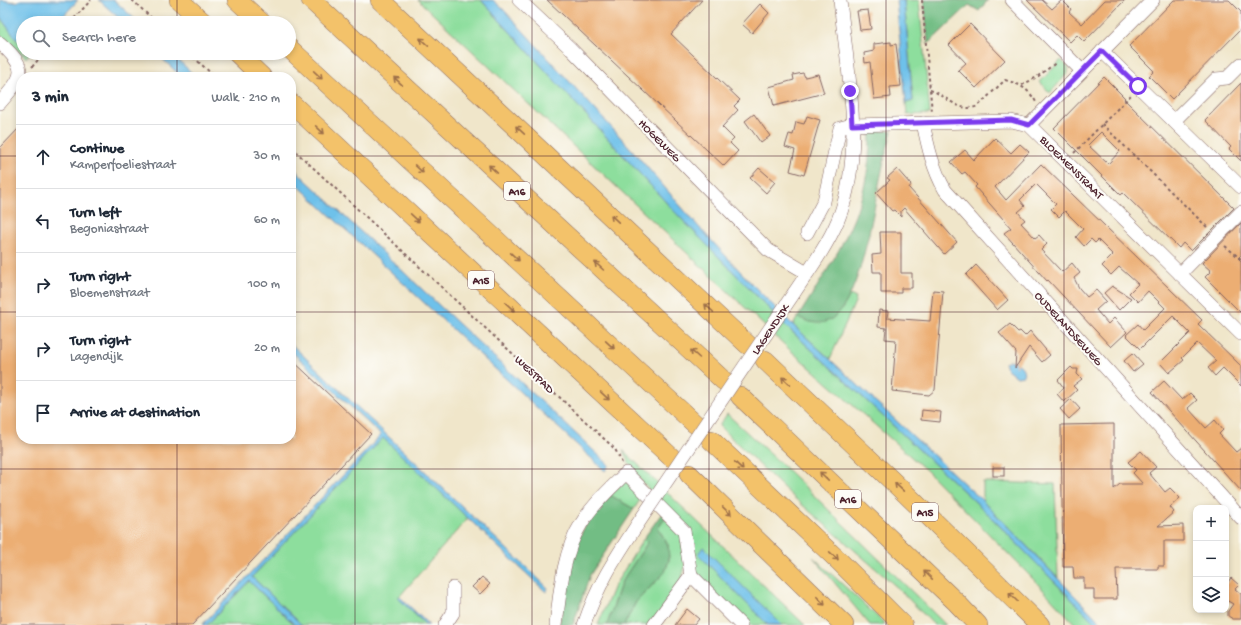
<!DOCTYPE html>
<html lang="en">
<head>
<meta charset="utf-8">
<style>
  body { margin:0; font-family:"Gochi Hand",sans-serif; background:#f6f6f7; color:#1f2937 }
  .controls { position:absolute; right:12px; bottom:12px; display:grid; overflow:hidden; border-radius:8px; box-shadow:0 2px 6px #0003 }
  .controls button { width:36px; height:36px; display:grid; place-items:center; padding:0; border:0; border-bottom:1px solid #e0e1e3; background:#fff; color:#1f2937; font:20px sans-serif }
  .stop { position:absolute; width:12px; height:12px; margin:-9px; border:3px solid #7c3aed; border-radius:50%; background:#fff }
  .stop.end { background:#7c3aed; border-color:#fff; box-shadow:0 1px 4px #0008 }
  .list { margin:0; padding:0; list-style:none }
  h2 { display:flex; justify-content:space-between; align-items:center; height:52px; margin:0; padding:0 16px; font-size:17px }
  h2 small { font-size:13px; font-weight:400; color:#747a83 }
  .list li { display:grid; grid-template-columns:26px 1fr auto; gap:12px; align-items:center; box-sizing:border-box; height:64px; padding:0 16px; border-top:1px solid #e0e1e3 }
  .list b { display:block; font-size:15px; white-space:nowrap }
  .list p { margin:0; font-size:13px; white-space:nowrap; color:#747a83 }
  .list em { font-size:13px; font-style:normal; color:#747a83 }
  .icon { flex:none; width:22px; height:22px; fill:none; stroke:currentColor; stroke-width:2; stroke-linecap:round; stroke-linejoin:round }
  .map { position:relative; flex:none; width:1241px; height:625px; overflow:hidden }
  .search { position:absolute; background:#fff; box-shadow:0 2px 6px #0003; left:16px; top:16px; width:280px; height:44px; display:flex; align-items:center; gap:10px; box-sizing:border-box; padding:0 14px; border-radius:22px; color:#747a83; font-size:15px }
  .panel { position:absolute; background:#fff; box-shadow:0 2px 6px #0003; left:16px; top:72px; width:280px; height:372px; border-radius:16px }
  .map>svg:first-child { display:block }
  .green { fill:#8dde9d; stroke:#6c7e64 }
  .forest { fill:#72bd84; stroke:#5e6e58 }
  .water { fill:#6ec1ea; stroke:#5c708a }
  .building { fill:#ecae73; fill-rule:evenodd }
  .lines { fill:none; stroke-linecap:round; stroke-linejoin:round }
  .minor-casing { stroke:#846563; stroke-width:14 }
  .highway-casing { stroke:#846563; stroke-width:20 }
  .path { stroke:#846563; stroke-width:2; stroke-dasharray:3 3; stroke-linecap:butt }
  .minor { stroke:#fff; stroke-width:13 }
  .highway { stroke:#f3c26a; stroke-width:19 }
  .minor-bridge-casing { stroke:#846563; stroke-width:14; stroke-linecap:butt }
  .minor-bridge { stroke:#fff; stroke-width:13 }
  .oneway { stroke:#9e704a }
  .route { stroke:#7c3aed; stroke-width:5 }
  .grid { fill:none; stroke:#4a1f2b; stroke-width:1; stroke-opacity:0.55 }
  .labels { text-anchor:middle; stroke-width:4; stroke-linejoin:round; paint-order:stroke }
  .shield { fill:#fdfcf7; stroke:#806168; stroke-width:1 }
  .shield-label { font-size:11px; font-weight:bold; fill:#4a1f2b }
  .street-label { font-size:12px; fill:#4a1f2b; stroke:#fdfcf7 }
</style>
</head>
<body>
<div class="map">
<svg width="1241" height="625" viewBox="0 0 1241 625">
  <rect width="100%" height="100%" fill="#fdfcf7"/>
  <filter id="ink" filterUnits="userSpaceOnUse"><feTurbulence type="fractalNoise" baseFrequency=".025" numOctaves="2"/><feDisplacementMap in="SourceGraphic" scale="8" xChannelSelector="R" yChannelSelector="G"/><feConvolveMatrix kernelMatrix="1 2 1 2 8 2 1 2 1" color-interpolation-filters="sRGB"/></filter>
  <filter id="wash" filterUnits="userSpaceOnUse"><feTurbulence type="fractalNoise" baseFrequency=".012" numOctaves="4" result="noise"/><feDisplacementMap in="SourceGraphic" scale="16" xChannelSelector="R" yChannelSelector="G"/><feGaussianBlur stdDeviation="0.9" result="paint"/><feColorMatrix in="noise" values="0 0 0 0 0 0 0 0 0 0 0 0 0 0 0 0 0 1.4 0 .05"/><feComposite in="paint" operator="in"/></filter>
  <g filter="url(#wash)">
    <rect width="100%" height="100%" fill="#f0e6ca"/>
    <g class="green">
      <path d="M 418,0 L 481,0 L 674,211 L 786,326 L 983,509 L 1097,625 L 1076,625 L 1035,581 L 926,470 L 789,349 Z"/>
      <path d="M 904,0 L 919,0 L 930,114 L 907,115 L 906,103 L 913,101 Z"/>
      <path d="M 0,17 L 16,39 L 23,43 L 23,53 L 30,53 L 26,58 L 0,35 Z"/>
      <path d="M 1061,60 L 1068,67 L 1068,73 L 1050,93 L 1040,82 Z"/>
      <path d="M 850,295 L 856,298 L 855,302 L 830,359 L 793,325 L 798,317 L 800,318 L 842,309 Z"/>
      <path d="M 727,414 L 791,473 L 946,625 L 934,625 L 899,589 L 791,495 L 719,426 Z"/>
      <path d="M 383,437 L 468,518 L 398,598 L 426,625 L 302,625 L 252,577 Z"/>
      <path d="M 623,450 L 805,625 L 749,625 C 735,612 700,583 694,567 C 689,555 697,542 688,531 C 666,503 636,485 623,450 Z"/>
      <path d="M 625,480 L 642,497 L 634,509 L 610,495 Z"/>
      <path d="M 983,482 L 1055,484 L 1058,578 L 983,501 Z"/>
      <path d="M 665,519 L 681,535 L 685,567 L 681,582 L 652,625 L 624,625 L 636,602 L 665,572 L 669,560 L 668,545 L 658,528 Z"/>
      <path d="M 644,538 L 648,542 L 622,581 L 607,625 L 598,625 L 613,588 Z"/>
      <path d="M 813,557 L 882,621 L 885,625 L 870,625 Z"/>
      <path d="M 249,581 L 295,625 L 207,625 Z"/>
    </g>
    <g class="forest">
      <path d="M 924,0 L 988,0 L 979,11 L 969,5 L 928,44 Z"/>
      <path d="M 874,131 L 892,131 C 888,145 884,160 881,175 C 873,210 861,298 833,318 C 823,326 808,323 798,317 C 837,254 871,209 870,132 Z"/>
      <path d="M 610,495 L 634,509 L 590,575 L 573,625 L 559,625 L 574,549 L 585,526 Z"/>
      <path d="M 662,513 L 665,518 L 658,528 L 668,545 L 669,560 L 665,572 L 636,602 L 624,625 L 607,625 L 622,581 L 648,542 L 644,538 Z"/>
    </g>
    <g class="water">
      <path d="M 0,0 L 15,2 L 21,0 L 78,0 L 57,23 L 23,23 L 23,43 L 16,39 L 0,17 Z"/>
      <path d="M 99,0 L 114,0 L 139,23 L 124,23 Z"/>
      <path d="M 481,0 L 493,0 L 503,9 L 634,152 L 698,226 L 752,284 L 793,325 L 983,501 L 1103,625 L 1097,625 L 983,509 L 786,326 L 674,211 Z"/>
      <path d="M 896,0 L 904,0 L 913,101 L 906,103 Z"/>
      <path d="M 156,53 L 171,53 L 196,77 L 182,77 Z"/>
      <path d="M 291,166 L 609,465 L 605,471 L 291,179 Z"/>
      <path d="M 291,344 L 548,588 L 546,592 L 383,438 L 252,577 L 302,625 L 295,625 L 249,581 L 207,625 L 202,625 L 381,435 L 291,351 Z"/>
      <path d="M 1010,360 C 1018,363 1026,367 1023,376 L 1017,377 L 1005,367 L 1005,363 Z"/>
      <path d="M 703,547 L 782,625 L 768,625 L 698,554 Z"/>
      <path d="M 399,596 L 429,625 L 426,625 L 398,598 Z"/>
    </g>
    <g id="blocks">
      <g class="building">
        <path d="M 547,0 L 702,0 L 671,34 L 740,100 L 734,106 L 738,110 L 722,127 L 734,139 L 730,143 L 738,151 L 724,166 Z"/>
        <path d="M 1027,0 L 1042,0 L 1052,9 L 1062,0 L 1071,9 L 1069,12 L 1082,24 L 1105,0 L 1125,0 L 1084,42 L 1077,35 L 1070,42 Z"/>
        <path d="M 1174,0 L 1229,0 L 1241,12 L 1241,29 L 1172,99 L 1149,76 L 1154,71 L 1129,46 Z"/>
        <path d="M 760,4 L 769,13 L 752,33 L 742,24 Z"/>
        <path d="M 868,10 L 871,29 L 860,30 L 857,11 Z"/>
        <path d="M 970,24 L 1005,60 L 976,88 L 958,70 L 966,63 L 949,45 Z"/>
        <path d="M 891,42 L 891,45 L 896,44 L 901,86 L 890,87 L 891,97 L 874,99 L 870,62 L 865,63 L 864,53 L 874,51 L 874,44 Z"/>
        <path d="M 803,73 L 805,77 L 818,74 L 824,93 L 774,106 L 769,87 L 794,80 L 793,75 Z"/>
        <path d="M 1104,77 L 1125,98 L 1124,99 L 1234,208 L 1191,251 L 1183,243 L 1179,248 L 1123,193 L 1121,195 L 1054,128 ZM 1101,132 L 1120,151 L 1108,164 L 1088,145 Z"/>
        <path d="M 1241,83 L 1241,161 L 1229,149 L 1231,147 L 1205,120 Z"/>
        <path d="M 754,114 L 770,136 L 761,143 L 745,121 Z"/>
        <path d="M 807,116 L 820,120 L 804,175 L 790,171 L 795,150 L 785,147 L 789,134 L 793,135 L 796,122 L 804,124 Z"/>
        <path d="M 21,126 L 21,439 L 291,439 L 291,359 L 371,434 L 192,625 L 0,625 L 0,148 Z"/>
        <path d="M 995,138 L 1011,153 L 1020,144 L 1029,152 L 995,187 L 1006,200 L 1041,164 L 1202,320 L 1198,324 L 1241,366 L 1241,386 L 1223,368 L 1215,376 L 1208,368 L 1216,361 L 1197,343 L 1182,358 L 1184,360 L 1169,373 L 1160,363 L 1190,333 L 1173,316 L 1140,349 L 1126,335 L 1138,324 L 1143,330 L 1165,308 L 1148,291 L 1138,302 L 1129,293 L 1138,284 L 1119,267 L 1111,275 L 1102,266 L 1113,255 L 1098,240 L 1095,243 L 1091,239 L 1084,246 L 1076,237 L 1083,229 L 1065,211 L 1059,217 L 1051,209 L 1056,204 L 1036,184 L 1020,200 L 1025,206 L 1018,212 L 1025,220 L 1021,223 L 1035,238 L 1039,235 L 1047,244 L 1041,250 L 1062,272 L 1072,263 L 1080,273 L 1074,278 L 1079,288 L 1087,297 L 1096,290 L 1106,301 L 1096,310 L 1108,324 L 1114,318 L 1127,332 L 1111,347 L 1048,280 L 1047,281 L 1004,233 L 1011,228 L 975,187 L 977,185 L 965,172 L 962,174 L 951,162 L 965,150 L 974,160 Z"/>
        <path d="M 759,168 L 775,182 L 766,193 L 750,178 Z"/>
        <path d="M 897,169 L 911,185 L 909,188 L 957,242 L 944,254 L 904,208 L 901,211 L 901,217 L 894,210 L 892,211 L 876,193 L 890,180 L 887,178 Z"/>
        <path d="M 1241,223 L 1241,255 L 1238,258 L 1241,261 L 1241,313 L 1205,277 L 1211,271 L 1202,263 Z"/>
        <path d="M 880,232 L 901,232 L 901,273 L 912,273 L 912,288 L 901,288 L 901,293 L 881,293 L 881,272 L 873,272 L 872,255 L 881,254 Z"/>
        <path d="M 976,265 L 1008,300 L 997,310 L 966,275 Z"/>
        <path d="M 1112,286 L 1131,298 L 1119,310 L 1104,293 Z"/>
        <path d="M 933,290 L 943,291 L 935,390 L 929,395 L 892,391 L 896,340 L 885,339 L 886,328 L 878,327 L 879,310 L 888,311 L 887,318 L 930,321 Z"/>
        <path d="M 1010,324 L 1018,332 L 1020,331 L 1025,336 L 1030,331 L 1050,355 L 1042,362 L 1029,347 L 1015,368 L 1016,352 L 999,333 Z"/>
        <path d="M 1133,353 L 1143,364 L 1133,372 L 1124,361 Z"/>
        <path d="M 1071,367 L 1073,369 L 1078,369 L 1077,374 L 1082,379 L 1073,386 L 1077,390 L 1064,402 L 1057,394 L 1064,388 L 1058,380 Z"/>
        <path d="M 1164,381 L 1182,400 L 1190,393 L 1197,400 L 1188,408 L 1206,428 L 1215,420 L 1223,430 L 1219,434 L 1236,452 L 1241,448 L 1241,491 L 1152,392 Z"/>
        <path d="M 1071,399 L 1080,409 L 1069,419 L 1060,409 Z"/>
        <path d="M 922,410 L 941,412 L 940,422 L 921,420 Z"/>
        <path d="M 1114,424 L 1114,489 L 1120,484 L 1143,484 L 1133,473 L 1136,470 L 1128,462 L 1141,451 L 1156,467 L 1149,473 L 1165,492 L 1170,488 L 1180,498 L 1170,507 L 1174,512 L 1158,526 L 1183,525 L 1183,541 L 1164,541 L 1164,566 L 1158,566 L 1158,569 L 1116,569 L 1117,599 L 1094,599 L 1094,589 L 1084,589 L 1084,578 L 1074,578 L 1073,567 L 1063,567 L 1061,425 Z"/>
        <rect x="993" y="467" width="11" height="9"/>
        <path d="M 482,577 L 490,584 L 480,594 L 472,587 Z"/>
        <path d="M 1231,578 L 1239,585 L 1235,589 L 1241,594 L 1241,619 L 1233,619 L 1228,616 L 1228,611 L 1233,604 L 1226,600 L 1226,582 L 1227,583 Z"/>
        <path d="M 687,609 L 699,619 L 694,625 L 675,625 Z"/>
      </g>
    </g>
  </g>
  <g filter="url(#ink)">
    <use href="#blocks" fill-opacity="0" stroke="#846563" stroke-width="1"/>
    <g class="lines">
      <defs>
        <g id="minor">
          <path d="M 519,0 L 570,48 L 768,250 L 807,273"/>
          <path d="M 1012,0 L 1082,71"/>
          <path d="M 0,43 C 30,70 23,76 0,103"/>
          <path d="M 1102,51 L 1241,187"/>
          <path d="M 1174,121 L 1216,79 L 1227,78 L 1241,64"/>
          <path d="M 923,123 C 928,147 933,169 945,190 L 1241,518"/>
          <path d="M 1029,125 L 1153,0"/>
          <path d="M 807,233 L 824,201 L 840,128 L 852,125 L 1011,121 L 1029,125 L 1241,334"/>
          <path d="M 1180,274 L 1241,212"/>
          <path d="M 794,293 C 810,269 827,246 838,220 C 866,150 847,71 840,0"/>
          <path d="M 445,625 L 453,613 L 453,588"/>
          <path d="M 556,625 C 560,592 563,552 581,524 C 593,504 610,489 626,473 L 684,531 L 691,575 L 741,625"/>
          <path d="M 584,625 C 597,586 614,560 637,525"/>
          <path d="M 654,625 L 691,575"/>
        </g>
        <g id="highway">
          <path d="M 179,0 L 204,23"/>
          <path d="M 237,0 L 262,23"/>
          <path d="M 311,0 L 724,381"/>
          <path d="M 380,0 L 748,345"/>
          <path d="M 289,48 L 695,424"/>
          <path d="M 237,53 L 262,77"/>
          <path d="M 291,103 L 671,457"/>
          <path d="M 765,360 L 906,494 L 1040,625"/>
          <path d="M 740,396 L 956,602 L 978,625"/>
          <path d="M 711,440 L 839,561 L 903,625"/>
          <path d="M 689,474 L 844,625"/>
        </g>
      </defs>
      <use href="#minor" class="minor-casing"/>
      <use href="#highway" class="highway-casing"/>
      <g class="path">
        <path d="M 132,0 L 157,23"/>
        <path d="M 922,0 L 932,112"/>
        <path d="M 70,23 L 91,0"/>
        <path d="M 189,53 L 215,77"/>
        <path d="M 32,67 L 44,53"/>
        <path d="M 1022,85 L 1037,77 L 1057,62"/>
        <path d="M 930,90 C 947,95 958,114 978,106 L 1005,80 C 1019,84 1028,88 1036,102"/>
        <path d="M 1102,124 L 1208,228"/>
        <path d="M 291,147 L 615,449 L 622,463"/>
        <path d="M 1074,153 L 1131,95"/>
        <path d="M 1225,246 L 1241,259"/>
      </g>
      <use href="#minor" class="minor"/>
      <use href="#highway" class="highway"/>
      <defs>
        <path id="minor-bridge" d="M 637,525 L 794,293"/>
      </defs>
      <use href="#minor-bridge" class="minor-bridge-casing"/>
      <use href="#minor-bridge" class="minor-bridge"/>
    </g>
    <defs><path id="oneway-shaft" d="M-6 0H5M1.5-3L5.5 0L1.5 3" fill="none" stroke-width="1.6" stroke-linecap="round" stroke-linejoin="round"/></defs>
    <g class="oneway">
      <use href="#oneway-shaft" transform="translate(424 42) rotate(-137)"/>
      <use href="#oneway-shaft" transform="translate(318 75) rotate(43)"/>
      <use href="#oneway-shaft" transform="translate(398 81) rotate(-137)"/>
      <use href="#oneway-shaft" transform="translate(320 130) rotate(43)"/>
      <use href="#oneway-shaft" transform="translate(520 130) rotate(-137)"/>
      <use href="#oneway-shaft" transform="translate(419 169) rotate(43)"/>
      <use href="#oneway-shaft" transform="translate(493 169) rotate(-137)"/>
      <use href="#oneway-shaft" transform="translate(415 218) rotate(43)"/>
      <use href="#oneway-shaft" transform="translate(615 219) rotate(-137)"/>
      <use href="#oneway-shaft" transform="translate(515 257) rotate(43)"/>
      <use href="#oneway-shaft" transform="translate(599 266) rotate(-138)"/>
      <use href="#oneway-shaft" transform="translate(510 307) rotate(43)"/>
      <use href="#oneway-shaft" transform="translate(709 308) rotate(-137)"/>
      <use href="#oneway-shaft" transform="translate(610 345) rotate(43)"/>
      <use href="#oneway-shaft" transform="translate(695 354) rotate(-138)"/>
      <use href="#oneway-shaft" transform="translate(786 381) rotate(-137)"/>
      <use href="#oneway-shaft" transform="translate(605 396) rotate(43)"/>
      <use href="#oneway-shaft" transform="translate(739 466) rotate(43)"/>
      <use href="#oneway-shaft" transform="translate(824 476) rotate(-136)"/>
      <use href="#oneway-shaft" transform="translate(899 487) rotate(-137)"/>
      <use href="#oneway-shaft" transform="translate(727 511) rotate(44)"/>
      <use href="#oneway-shaft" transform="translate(834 556) rotate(43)"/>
      <use href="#oneway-shaft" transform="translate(928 575) rotate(-136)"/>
      <use href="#oneway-shaft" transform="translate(1013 597) rotate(-135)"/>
      <use href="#oneway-shaft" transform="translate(821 601) rotate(46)"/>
    </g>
  </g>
  <g class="lines" filter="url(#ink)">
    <path class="route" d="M 850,91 L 852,125 L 1011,120 L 1029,125 L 1102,51 L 1138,86"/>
  </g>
  <path class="grid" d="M 177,0 L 177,23M 355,0 L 355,625M 532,0 L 532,625M 709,0 L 709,625M 886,0 L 886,625M 1064,0 L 1064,625M 177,53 L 177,77M 0,156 L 21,156M 291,156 L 1241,156M 0,312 L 21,312M 291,312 L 1241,312M 177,439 L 177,625M 0,469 L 1241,469"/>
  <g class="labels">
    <g class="shield">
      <rect x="504" y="182" width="26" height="18" rx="3"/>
      <rect x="468" y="271" width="26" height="18" rx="3"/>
      <rect x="835" y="490" width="26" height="18" rx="3"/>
      <rect x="912" y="503" width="26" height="18" rx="3"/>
    </g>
    <g class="shield-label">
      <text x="517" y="195">A16</text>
      <text x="481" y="284">A15</text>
      <text x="848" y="503">A16</text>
      <text x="925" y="516">A15</text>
    </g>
    <g class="street-label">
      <text transform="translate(660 140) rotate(45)" y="4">HOGEWEG</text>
      <text transform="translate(1072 167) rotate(45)" y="4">BLOEMENSTRAAT</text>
      <text transform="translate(1069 328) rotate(48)" y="4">OUDELANDSEWEG</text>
      <text transform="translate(770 329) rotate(-56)" y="4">LAGENDIJK</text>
      <text transform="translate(535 374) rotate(43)" y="4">WESTPAD</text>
    </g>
  </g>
</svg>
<div class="controls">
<button>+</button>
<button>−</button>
<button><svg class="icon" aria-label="layers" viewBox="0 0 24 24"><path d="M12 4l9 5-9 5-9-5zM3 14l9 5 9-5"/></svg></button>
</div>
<div class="stop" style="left:1138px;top:86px"></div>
<div class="stop end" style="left:850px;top:91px"></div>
<div class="search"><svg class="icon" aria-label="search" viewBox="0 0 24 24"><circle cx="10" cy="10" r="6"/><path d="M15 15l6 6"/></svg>Search here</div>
<section class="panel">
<h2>3 min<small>Walk · 210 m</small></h2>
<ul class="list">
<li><svg class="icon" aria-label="ahead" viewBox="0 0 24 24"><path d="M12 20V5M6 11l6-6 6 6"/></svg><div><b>Continue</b><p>Kamperfoeliestraat</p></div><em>30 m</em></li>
<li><svg class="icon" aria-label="left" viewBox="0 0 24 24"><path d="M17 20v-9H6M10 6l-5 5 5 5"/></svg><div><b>Turn left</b><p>Begoniastraat</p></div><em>60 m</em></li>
<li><svg class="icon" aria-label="right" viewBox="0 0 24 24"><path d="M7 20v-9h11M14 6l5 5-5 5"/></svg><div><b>Turn right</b><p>Bloemenstraat</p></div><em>100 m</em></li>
<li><svg class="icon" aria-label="right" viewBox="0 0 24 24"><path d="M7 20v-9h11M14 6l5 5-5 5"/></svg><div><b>Turn right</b><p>Lagendijk</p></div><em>20 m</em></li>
<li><svg class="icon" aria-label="arrive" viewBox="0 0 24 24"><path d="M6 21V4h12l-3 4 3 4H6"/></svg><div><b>Arrive at destination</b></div></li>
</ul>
</section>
</div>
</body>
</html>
